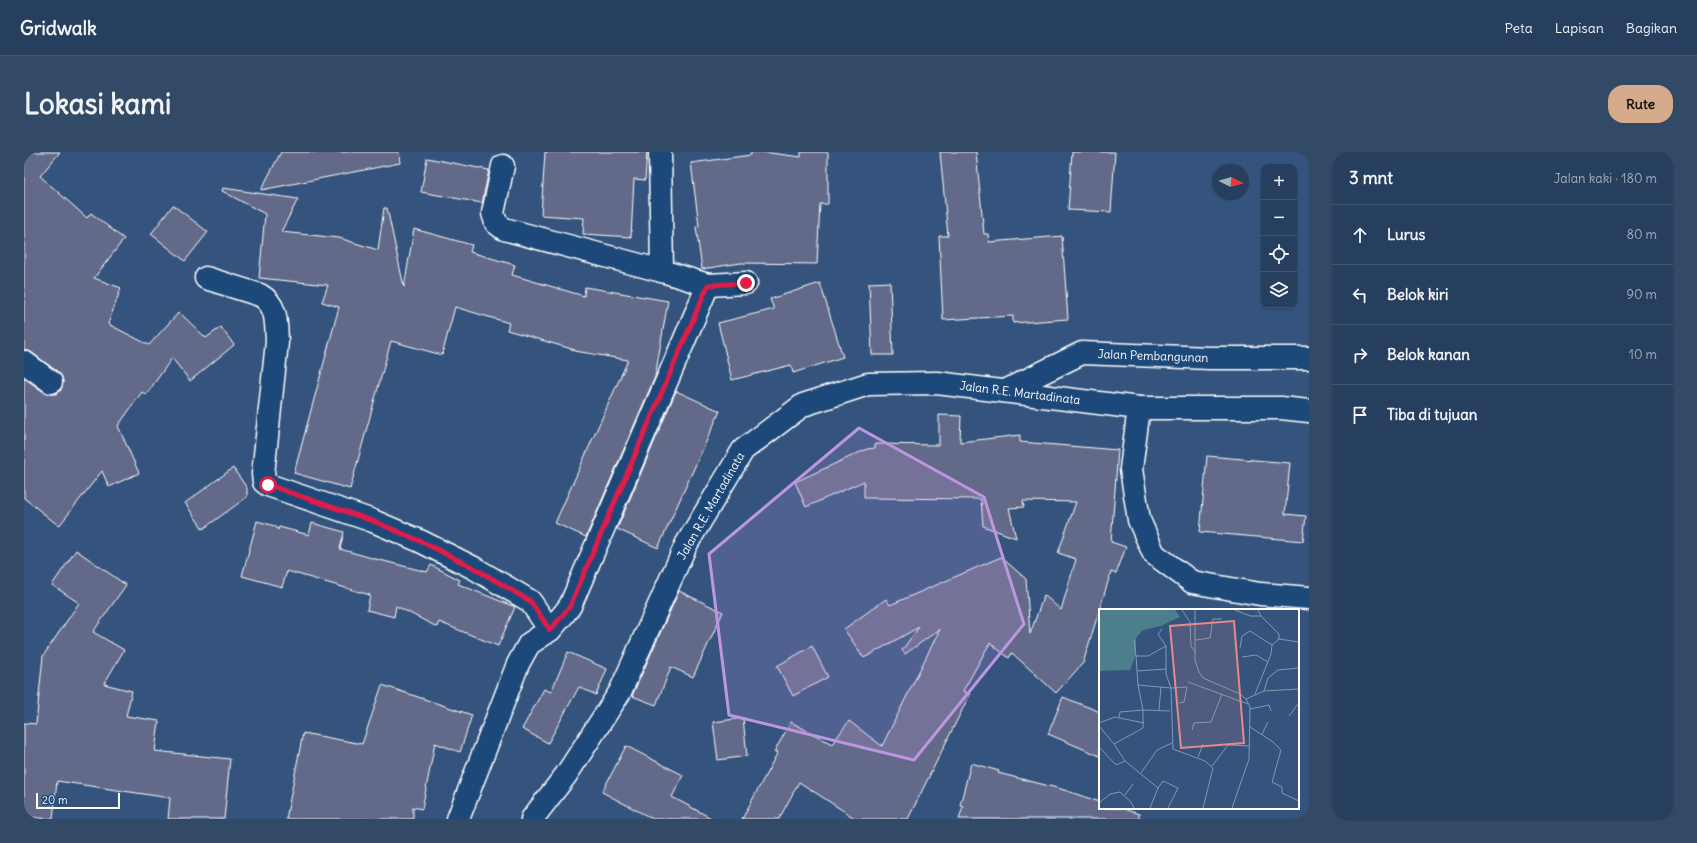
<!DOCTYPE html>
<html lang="id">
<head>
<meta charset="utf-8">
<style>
  body { margin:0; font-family:Delius,sans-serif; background:#334a67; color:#f1f3f6 }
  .controls { position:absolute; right:12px; top:12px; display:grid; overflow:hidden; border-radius:8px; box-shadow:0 1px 3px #0004 }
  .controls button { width:36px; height:36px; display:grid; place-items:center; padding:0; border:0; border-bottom:1px solid #435873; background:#273f5e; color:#f1f3f6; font:20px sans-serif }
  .compass { position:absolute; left:1189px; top:12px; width:36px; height:36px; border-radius:50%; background:#273f5e; box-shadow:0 1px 3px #0004; rotate:95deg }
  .scale { position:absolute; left:12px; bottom:10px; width:84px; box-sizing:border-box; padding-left:4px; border:2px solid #fff; border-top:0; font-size:11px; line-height:14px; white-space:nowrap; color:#fff; -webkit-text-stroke:3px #1f4a7a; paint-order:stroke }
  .stop { position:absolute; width:12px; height:12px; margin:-9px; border:3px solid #e11d48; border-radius:50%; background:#fff }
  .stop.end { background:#e11d48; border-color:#fff; box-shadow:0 1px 4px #0008 }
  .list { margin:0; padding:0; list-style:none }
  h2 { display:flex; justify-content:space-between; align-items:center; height:52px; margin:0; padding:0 16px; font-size:17px }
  h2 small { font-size:13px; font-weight:400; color:#a4afbc }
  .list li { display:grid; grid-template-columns:26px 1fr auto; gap:12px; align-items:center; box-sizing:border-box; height:60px; padding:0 16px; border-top:1px solid #435873 }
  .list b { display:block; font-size:15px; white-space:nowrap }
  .list em { font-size:13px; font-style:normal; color:#a4afbc }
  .icon { flex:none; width:22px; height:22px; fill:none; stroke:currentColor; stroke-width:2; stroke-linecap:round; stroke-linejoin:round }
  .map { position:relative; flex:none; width:1285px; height:667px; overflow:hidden; border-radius:16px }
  header { display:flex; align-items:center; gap:24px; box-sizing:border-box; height:56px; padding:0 20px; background:#273f5e; border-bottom:1px solid #435873 }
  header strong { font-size:19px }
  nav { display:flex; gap:22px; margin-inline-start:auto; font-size:14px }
  .intro { display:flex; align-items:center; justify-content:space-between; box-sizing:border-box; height:96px; padding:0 24px }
  h1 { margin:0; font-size:28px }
  .button { padding:10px 18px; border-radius:16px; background:#d6ab8b; color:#111; font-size:14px; font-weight:700 }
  main { display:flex; gap:24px; padding:0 24px }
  aside { flex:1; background:#273f5e; border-radius:16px; box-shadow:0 1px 3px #0004 }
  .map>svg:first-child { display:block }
  .building { fill:#646b89; stroke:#fff }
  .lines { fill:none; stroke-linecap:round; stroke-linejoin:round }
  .minor-casing { stroke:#fff; stroke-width:25 }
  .tertiary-casing { stroke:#fff; stroke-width:25 }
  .minor { stroke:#1f4a7a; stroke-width:22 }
  .tertiary { stroke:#1f4a7a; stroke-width:22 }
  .route { stroke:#e11d48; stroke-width:5 }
  .marked { fill:#bd96df; fill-opacity:0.2; stroke:#bd96df; stroke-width:3; stroke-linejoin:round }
  .labels { text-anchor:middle; stroke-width:3.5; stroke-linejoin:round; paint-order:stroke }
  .street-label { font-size:12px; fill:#fff; stroke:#1f4a7a }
  .inset-road { fill:none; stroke:#8598b2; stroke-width:1 }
  .view { fill:#e88989; fill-opacity:0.15; stroke:#e88989; stroke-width:2 }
  .inset-edge { fill:none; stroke:#fff; stroke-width:2 }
</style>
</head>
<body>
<header>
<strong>Gridwalk</strong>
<nav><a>Peta</a><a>Lapisan</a><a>Bagikan</a></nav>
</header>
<div class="intro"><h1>Lokasi kami</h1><a class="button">Rute</a></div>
<main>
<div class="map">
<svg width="1285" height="667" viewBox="0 0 1285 667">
  <rect width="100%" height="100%" fill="#34547e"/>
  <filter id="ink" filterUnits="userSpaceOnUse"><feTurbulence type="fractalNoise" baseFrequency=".025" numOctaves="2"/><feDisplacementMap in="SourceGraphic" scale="8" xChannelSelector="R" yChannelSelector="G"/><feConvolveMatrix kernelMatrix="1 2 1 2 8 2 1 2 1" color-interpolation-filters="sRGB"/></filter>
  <g filter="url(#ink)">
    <g class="building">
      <path d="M 0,0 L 36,0 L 16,24 L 63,66 L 67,61 L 100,87 L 70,126 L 97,136 L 84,172 L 125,193 L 155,160 L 182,186 L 197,175 L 210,193 L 166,229 L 148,206 L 122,243 L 118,240 L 94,274 L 115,321 L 85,335 L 78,319 L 35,374 L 0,346 L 0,226 L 20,240 L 25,242 L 32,242 L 37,238 L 39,231 L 38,225 L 34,220 L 7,200 L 0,198 Z"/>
      <path d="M 257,0 L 375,0 L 376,11 L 237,38 Z"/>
      <path d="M 521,0 L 623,0 L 621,28 L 610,27 L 607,85 L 559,82 L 560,66 L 517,63 Z"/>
      <path d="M 727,0 L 738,0 L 777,5 L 777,0 L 804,0 L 804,52 L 796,52 L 793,112 L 717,111 L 678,117 L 672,75 L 675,74 L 667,11 L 727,3 Z"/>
      <path d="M 916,0 L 952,0 L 960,82 L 964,82 L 965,90 L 1038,84 L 1044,167 L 989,171 L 989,164 L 919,168 L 915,84 L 924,84 Z"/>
      <path d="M 1048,0 L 1091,0 L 1087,60 L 1044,58 Z"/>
      <path d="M 403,6 L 465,18 L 458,51 L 397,40 Z"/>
      <path d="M 199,36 L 274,47 L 257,80 L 315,86 L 354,98 L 360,56 L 363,56 L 380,135 L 390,77 L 448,93 L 446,100 L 491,113 L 488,123 L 560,144 L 561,135 L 644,149 L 631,225 L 562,385 L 531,371 L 604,208 L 551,199 L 551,198 L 483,178 L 485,171 L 431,155 L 418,203 L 367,189 L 326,337 L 270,321 L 315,155 L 298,150 L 304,133 L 235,126 L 241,62 L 198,39 Z"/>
      <path d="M 149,53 L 184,80 L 161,109 L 127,82 Z"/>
      <path d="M 866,130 L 869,203 L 848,203 L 845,131 Z"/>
      <path d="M 796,131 L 819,205 L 769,221 L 767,213 L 708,228 L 694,171 L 750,157 L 746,147 Z"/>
      <path d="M 652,239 L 696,259 L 634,396 L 593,377 Z"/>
      <path d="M 915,263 L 937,264 L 936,290 L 996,283 L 996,290 L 1094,298 L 1087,390 L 1102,395 L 1092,422 L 1087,420 L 1059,511 L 1032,541 L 988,501 L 985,506 L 966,491 L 939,539 L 946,542 L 884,667 L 832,667 L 775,630 L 755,667 L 718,667 L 754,600 L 750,600 L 767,570 L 808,592 L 825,569 L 858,594 L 916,477 L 881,502 L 878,498 L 895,475 L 840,506 L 820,477 L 862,447 L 866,453 L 977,405 L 1002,427 L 1006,482 L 1020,443 L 1037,458 L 1052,407 L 1034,401 L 1052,350 L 999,349 L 1000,355 L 985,356 L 992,386 L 959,374 L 957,347 L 840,346 L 840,329 L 782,355 L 771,330 L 843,297 L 851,296 L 851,292 L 915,293 Z"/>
      <path d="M 1183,304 L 1266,311 L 1261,362 L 1282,364 L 1279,389 L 1176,380 Z"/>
      <path d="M 209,316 L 223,336 L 223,345 L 179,377 L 161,351 Z"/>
      <path d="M 233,369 L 251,374 L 254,378 L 255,375 L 285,383 L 288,371 L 320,380 L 316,397 L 344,405 L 403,420 L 407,413 L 436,428 L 434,432 L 491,455 L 474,494 L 415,470 L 413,475 L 372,454 L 370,465 L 343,458 L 346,443 L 263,419 L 258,435 L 218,424 Z"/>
      <path d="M 52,398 L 102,433 L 69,480 L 100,498 L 80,532 L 108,539 L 102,564 L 135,569 L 131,599 L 206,607 L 200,667 L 144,667 L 146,646 L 33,629 L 29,667 L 0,665 L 0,571 L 12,572 L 19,504 L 55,451 L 28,433 Z"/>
      <path d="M 655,439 L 699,460 L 669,525 L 647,515 L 632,553 L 608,544 Z"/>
      <path d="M 788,494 L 804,525 L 769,544 L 753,514 Z"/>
      <path d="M 544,500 L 583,517 L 572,543 L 555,535 L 524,591 L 498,577 L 520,537 L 527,540 Z"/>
      <path d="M 358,533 L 448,563 L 436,600 L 411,591 L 398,657 L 389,655 L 389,667 L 262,667 L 279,581 L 338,592 Z"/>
      <path d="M 1039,545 L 1076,560 L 1076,604 L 1024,582 Z"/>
      <path d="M 719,566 L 723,604 L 694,608 L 689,570 Z"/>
      <path d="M 602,594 L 659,623 L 648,645 L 689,667 L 629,667 L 578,640 Z"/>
      <path d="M 947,611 L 975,619 L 974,621 L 1037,637 L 1076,650 L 1076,656 L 1096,656 L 1115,662 L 1115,667 L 935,667 L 939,654 L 936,653 Z"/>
    </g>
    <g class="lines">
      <defs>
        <g id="minor">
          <path d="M 479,14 L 469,61 L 472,71 L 480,77 L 638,119 L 636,0"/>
          <path d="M 638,119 L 684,133 L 722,131"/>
          <path d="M 182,126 L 236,143 C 254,153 252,172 253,190 L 239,322 L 240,330 L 244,333 L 349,369 L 396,389 L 450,416 L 506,449 L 526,478"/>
          <path d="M 0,210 L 27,230"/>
          <path d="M 981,239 L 1058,201 L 1186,206 L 1285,206"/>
          <path d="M 1115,256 L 1107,317 L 1115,368 L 1130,402 L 1168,430 L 1236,442 L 1285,446"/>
          <path d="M 434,667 L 494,512 L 505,492 L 526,478 L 539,463 L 546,454 L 684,133"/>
        </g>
        <path id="tertiary" d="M 508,667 L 542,623 L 596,540 L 662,393 L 719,298 L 779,253 L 844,232 L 913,231 L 1115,256 L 1257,256 L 1285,259"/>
      </defs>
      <use href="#minor" class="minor-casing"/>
      <use href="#tertiary" class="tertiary-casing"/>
      <use href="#minor" class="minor"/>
      <use href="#tertiary" class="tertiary"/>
    </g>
  </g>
  <g class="lines" filter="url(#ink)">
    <path class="route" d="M 244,333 L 349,369 L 396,389 L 450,416 L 506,449 L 526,478 L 539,463 L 546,454 L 684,133 L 722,131"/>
  </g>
  <path class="marked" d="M 835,276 L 960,345 L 1000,472 L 890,608 L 705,563 L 685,402 Z"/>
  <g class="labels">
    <g class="street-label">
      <text transform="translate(1129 204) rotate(2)" y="4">Jalan Pembangunan</text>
      <text transform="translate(996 241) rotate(7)" y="4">Jalan R.E. Martadinata</text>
      <text transform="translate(687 354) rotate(-60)" y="4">Jalan R.E. Martadinata</text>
    </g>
  </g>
  <g transform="translate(1075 457)">
    <rect width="200" height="200" fill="#34547e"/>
    <path d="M 0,1 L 76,1 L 81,8 L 62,17 L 44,21 L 37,29 L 37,45 L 31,61 L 0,62 Z" fill="#4c7f8b"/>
    <path class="inset-road" d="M 83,1 L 91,13 L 92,37 L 97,44M 96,1 L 96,51 L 100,63 L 104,69 L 141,85 L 147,90 L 151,98 L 150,150 L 133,199M 136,1 L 151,7 L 162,7 L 159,1M 162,7 L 180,25 L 180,30M 63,20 L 59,25 L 67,37M 35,31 L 37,47M 97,31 L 111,29 L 114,10 L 123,10M 141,39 L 143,27 L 151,22 L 173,36M 143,48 L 157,46 L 169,53M 38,62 L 67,60M 89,73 L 149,95M 39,76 L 44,101M 165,82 L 169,69 L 179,61 L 200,59M 156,85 L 172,45 L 173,36 L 180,30 L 200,33M 147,90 L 165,82 L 200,80M 80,94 L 85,93 L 88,78 L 72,79 L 67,65 L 67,37 L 49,47 L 37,47 L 39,76 L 72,79 L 74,140 L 106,152 L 114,159 L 104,199M 151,100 L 170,96 L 172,102M 60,101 L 62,78M 190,107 L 200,94M 20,108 L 21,103 L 44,101M 0,114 L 16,108 L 45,114M 0,117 L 15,135M 151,118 L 174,133 L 182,141 L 173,173 L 183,178 L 183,184 L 200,192M 93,121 L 95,114 L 112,113 L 123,85M 163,125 L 169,113M 0,138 L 17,156 L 26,152M 99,148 L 104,135M 113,157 L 129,136 L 151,137M 42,164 L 58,141 L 73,134M 59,179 L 64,172 L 79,179 L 69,199M 26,186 L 34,175M 0,194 L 11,185 L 21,183 L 32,193 L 35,199M 51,199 L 59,179 L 26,152 L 15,135 L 44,119 L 44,101 L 71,102"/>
    <path class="view" d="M 135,12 L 145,134 L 82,139 L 71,17 Z"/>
    <rect width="200" height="200" class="inset-edge"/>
  </g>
</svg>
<div class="controls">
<button>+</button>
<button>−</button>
<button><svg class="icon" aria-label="locate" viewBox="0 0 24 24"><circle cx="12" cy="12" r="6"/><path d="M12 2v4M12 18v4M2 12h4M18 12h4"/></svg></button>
<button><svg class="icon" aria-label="layers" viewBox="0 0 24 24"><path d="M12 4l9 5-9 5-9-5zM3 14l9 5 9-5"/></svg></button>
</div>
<svg class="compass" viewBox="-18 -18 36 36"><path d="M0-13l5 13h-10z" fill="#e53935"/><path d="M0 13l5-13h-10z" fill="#a4afbc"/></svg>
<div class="scale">20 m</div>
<div class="stop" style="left:244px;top:333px"></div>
<div class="stop end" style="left:722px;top:131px"></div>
</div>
<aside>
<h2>3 mnt<small>Jalan kaki · 180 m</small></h2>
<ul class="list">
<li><svg class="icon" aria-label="ahead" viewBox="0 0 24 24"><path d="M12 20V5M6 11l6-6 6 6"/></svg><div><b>Lurus</b></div><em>80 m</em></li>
<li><svg class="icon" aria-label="left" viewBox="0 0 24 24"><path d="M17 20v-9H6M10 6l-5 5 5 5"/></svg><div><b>Belok kiri</b></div><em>90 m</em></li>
<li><svg class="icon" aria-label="right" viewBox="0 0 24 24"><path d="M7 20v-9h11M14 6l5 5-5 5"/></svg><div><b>Belok kanan</b></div><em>10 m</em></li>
<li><svg class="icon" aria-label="arrive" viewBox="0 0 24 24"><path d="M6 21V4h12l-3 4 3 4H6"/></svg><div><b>Tiba di tujuan</b></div></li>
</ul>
</aside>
</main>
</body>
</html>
